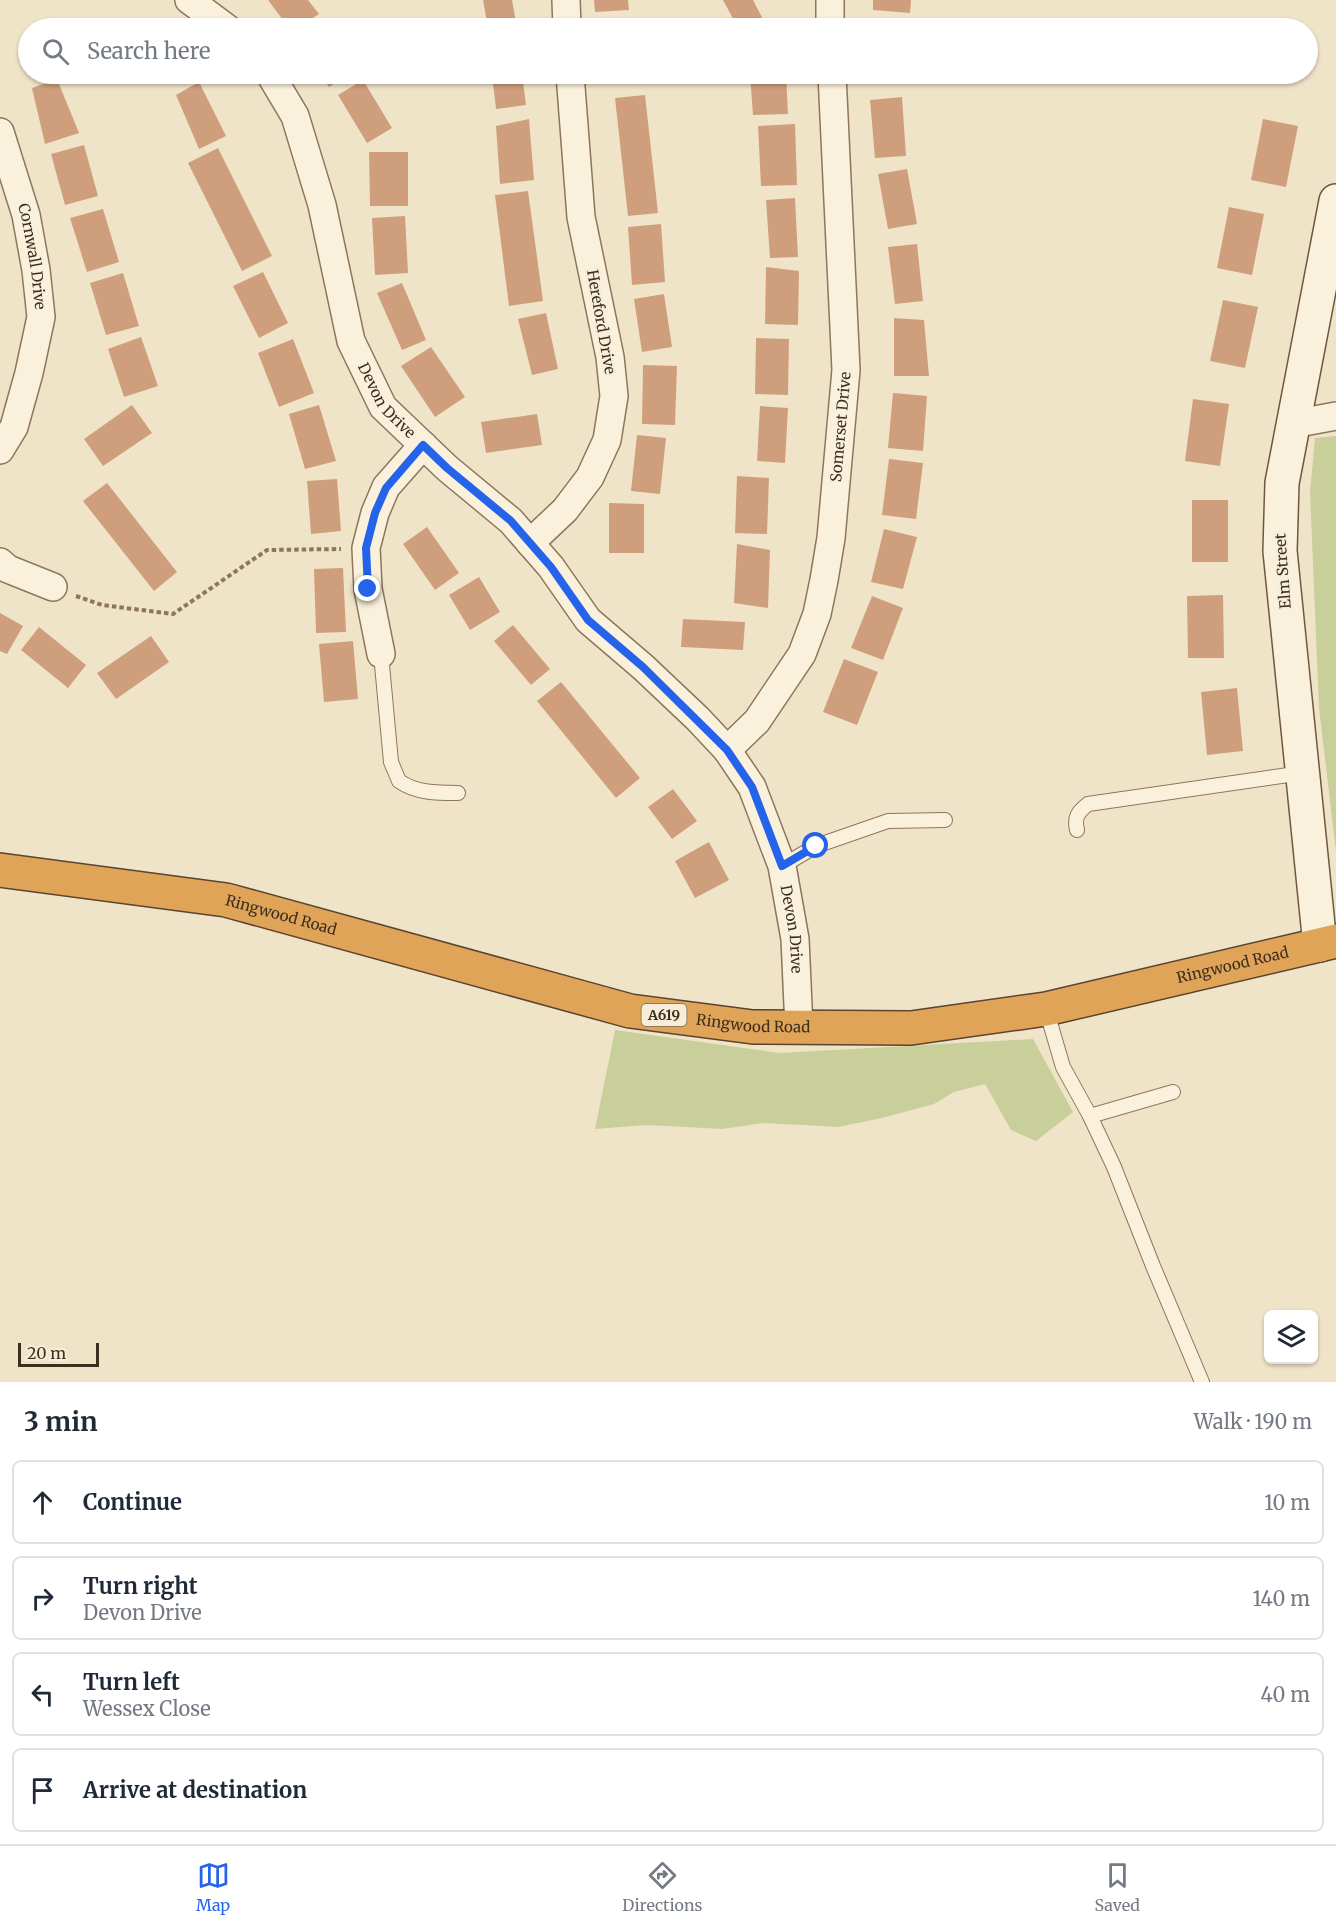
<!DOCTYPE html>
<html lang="en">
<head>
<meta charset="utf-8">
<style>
  body { margin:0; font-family:Merriweather,serif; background:#f2f2f3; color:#1f2937 }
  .controls { position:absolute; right:18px; bottom:18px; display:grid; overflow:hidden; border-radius:9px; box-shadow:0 2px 4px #0004 }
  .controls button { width:54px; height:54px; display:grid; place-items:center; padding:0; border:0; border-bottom:2px solid #e0e1e3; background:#fff; color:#1f2937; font:30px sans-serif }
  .scale { position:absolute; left:18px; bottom:15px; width:81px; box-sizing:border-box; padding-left:6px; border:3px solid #3d2e20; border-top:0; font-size:16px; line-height:21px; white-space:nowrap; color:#3d2e20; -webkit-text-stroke:4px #f7eed8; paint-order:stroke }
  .stop { position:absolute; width:18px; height:18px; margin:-14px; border:4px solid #2563eb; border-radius:50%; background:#fff }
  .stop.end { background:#2563eb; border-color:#fff; box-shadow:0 2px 6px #0008 }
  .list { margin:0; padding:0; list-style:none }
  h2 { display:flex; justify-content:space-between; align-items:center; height:78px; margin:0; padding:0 24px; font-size:26px }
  h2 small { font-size:20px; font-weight:400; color:#747a83 }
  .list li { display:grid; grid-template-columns:39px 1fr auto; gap:18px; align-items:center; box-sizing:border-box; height:84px; margin:0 12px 12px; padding:0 12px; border:2px solid #e0e1e3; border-radius:9px }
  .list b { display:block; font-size:22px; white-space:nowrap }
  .list p { margin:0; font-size:20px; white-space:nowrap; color:#747a83 }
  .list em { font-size:20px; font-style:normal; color:#747a83 }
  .icon { flex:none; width:33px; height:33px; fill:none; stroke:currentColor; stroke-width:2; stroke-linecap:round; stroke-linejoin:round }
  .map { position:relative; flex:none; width:1336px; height:1382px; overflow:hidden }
  .search { position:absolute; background:#fff; box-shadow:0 2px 4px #0004; left:18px; right:18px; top:18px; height:66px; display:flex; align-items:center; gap:15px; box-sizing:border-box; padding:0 21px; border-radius:33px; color:#747a83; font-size:22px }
  .sheet { height:462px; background:#fff }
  nav { display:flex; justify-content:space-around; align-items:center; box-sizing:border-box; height:84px; border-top:2px solid #e0e1e3; background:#fff; font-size:16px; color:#747a83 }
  nav a { display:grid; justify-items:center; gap:3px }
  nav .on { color:#2563eb }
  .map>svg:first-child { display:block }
  .green { fill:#c9cf9b }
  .building { fill:#cf9f7d }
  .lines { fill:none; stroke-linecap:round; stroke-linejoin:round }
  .lane-casing { stroke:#8d765c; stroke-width:16 }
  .street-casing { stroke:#8d765c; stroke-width:30 }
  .secondary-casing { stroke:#6f573f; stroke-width:36 }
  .highway-casing { stroke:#5b4430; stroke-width:36 }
  .path { stroke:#8d765c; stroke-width:4; stroke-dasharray:4.5 3; stroke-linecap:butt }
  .lane { stroke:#faf1dc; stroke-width:14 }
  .street { stroke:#faf1dc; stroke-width:27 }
  .secondary { stroke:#faf1dc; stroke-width:33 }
  .highway { stroke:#e0a458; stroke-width:33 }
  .route { stroke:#2563eb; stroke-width:8 }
  .labels { text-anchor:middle; stroke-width:4.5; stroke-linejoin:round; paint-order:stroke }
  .shield { fill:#f7eed8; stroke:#756857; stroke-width:1.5 }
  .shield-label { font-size:14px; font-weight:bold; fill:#3d2e20 }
  .street-label { font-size:15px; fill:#3d2e20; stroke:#f7eed8 }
</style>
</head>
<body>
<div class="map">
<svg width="1336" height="1382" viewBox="0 0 1336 1382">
  <rect width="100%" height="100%" fill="#f0e4c8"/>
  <g class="green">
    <path d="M 1336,436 L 1336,852 L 1319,708 L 1310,492 L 1315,438 Z"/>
    <path d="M 615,1030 L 780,1053 L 1033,1039 L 1073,1112 L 1036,1141 L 1011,1130 L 985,1084 L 954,1092 L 934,1104 L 882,1118 L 838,1127 L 764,1123 L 722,1129 L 647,1125 L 595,1129 Z"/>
  </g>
  <g class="building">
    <path d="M 268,0 L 308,0 L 319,14 L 297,28 L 289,28 Z"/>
    <path d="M 483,0 L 512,0 L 517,28 L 488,28 Z"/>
    <path d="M 594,0 L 628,0 L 629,10 L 595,12 Z"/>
    <path d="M 723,0 L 753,0 L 766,25 L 759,28 L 738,28 Z"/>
    <path d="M 873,0 L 911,0 L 910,13 L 873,10 Z"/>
    <path d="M 637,23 L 637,28 L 601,28 L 601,24 Z"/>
    <path d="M 320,74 L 349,74 L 329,87 Z"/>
    <path d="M 492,74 L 522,74 L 526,105 L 496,109 Z"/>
    <path d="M 605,74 L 640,74 L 641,82 L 606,84 Z"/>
    <path d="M 750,74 L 786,74 L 788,114 L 753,115 Z"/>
    <path d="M 870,74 L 900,74 L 900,84 L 869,82 Z"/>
    <path d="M 57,79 L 79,133 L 45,144 L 32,88 Z"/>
    <path d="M 363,80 L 392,128 L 367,143 L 338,95 Z"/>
    <path d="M 199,82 L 226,136 L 199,149 L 176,95 Z"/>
    <path d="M 645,95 L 658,213 L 628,216 L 615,98 Z"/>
    <path d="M 902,97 L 906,156 L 875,158 L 870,100 Z"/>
    <path d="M 529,119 L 534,180 L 500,184 L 496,126 Z"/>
    <path d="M 1263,119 L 1298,126 L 1286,187 L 1251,180 Z"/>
    <path d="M 795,124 L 797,185 L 761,186 L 758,126 Z"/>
    <path d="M 84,145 L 98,196 L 65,205 L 51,154 Z"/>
    <path d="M 218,148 L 272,256 L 242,271 L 188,163 Z"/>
    <path d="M 369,152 L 408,152 L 408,206 L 370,206 Z"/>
    <path d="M 907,169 L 917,224 L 888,229 L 878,174 Z"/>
    <path d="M 528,191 L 543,301 L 509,306 L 495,195 Z"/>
    <path d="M 795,198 L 798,257 L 770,258 L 766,200 Z"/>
    <path d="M 1229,207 L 1264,214 L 1252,275 L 1217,268 Z"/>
    <path d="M 103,209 L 119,262 L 87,272 L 70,218 Z"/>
    <path d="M 405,216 L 408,273 L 375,275 L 372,218 Z"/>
    <path d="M 661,224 L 665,282 L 632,285 L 628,227 Z"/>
    <path d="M 917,244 L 923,301 L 895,304 L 888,247 Z"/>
    <path d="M 766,267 L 799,271 L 798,325 L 765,324 Z"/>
    <path d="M 263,272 L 288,323 L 259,338 L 233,286 Z"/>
    <path d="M 123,273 L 139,326 L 106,335 L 90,283 Z"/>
    <path d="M 402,283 L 426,340 L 402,350 L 377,293 Z"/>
    <path d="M 664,294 L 672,347 L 642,352 L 634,299 Z"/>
    <path d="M 1223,300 L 1258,307 L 1245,368 L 1210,361 Z"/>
    <path d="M 546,313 L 558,369 L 532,375 L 518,319 Z"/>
    <path d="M 894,318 L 924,320 L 929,376 L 894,376 Z"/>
    <path d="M 141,337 L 158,386 L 124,397 L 108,349 Z"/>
    <path d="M 756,338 L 789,339 L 788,395 L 755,394 Z"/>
    <path d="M 293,339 L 314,393 L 279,407 L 258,353 Z"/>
    <path d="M 431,347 L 465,397 L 435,417 L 401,366 Z"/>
    <path d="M 643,365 L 677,366 L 675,425 L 642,424 Z"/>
    <path d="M 893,393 L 927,396 L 923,451 L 888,448 Z"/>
    <path d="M 1193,399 L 1229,404 L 1220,466 L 1185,461 Z"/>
    <path d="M 132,405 L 152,433 L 103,466 L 84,439 Z"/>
    <path d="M 319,405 L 336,461 L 305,469 L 289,414 Z"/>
    <path d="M 760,406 L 788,408 L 785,463 L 757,461 Z"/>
    <path d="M 537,414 L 542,445 L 486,453 L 481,422 Z"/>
    <path d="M 637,435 L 666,438 L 660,494 L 631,491 Z"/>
    <path d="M 889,459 L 923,463 L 916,519 L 882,515 Z"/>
    <path d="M 737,476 L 769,478 L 767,534 L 735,533 Z"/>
    <path d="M 337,479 L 341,531 L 311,534 L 307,481 Z"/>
    <path d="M 107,483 L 177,572 L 154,591 L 83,501 Z"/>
    <rect x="1192" y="500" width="36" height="62"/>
    <path d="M 609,503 L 644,504 L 644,553 L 609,553 Z"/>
    <path d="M 427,527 L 459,573 L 435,590 L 403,544 Z"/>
    <path d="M 884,529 L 917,537 L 903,589 L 871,582 Z"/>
    <path d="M 737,544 L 770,550 L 768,608 L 734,603 Z"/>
    <path d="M 343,568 L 346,632 L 316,633 L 314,569 Z"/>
    <path d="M 479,577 L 500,612 L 470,630 L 449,595 Z"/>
    <path d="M 1223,595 L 1224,658 L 1188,658 L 1187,596 Z"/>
    <path d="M 872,596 L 903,608 L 883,660 L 851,648 Z"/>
    <path d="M 0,613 L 23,626 L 7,654 L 0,651 Z"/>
    <path d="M 683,619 L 745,622 L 743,650 L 681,647 Z"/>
    <path d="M 513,625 L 550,669 L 531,685 L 494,641 Z"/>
    <path d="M 39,627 L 86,665 L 68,688 L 21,650 Z"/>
    <path d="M 151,636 L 169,662 L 116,699 L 97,673 Z"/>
    <path d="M 353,641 L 358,699 L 324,702 L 319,644 Z"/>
    <path d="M 844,659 L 878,672 L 857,725 L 823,712 Z"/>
    <path d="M 561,682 L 640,778 L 616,798 L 537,701 Z"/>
    <path d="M 1237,688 L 1243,751 L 1207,755 L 1201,692 Z"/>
    <path d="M 673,789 L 697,821 L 672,839 L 648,807 Z"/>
    <path d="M 709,842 L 729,880 L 695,898 L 675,861 Z"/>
  </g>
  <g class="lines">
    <defs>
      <g id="lane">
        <path d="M 381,654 L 391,762 L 399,781 C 416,793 437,793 458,793"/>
        <path d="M 1077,830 C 1074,817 1078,812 1088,804 L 1302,773"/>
        <path d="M 782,866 L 816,846 L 888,821 L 945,820"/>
        <path d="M 1046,1009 L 1063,1067 L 1090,1116 L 1114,1167 L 1153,1266 L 1202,1382"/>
        <path d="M 1090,1116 L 1173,1092"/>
      </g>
      <g id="street">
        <path d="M 189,0 L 227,28"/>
        <path d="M 566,0 L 567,28"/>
        <path d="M 830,0 L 830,28"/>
        <path id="s1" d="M 270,74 L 295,116 L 322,205 L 351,341 L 383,407 L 447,468 L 511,521 L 551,567 L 588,620 L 643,667 L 698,719 L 727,750 L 752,787 L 782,866 L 795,939 L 799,1028"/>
        <path id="s2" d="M 0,132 L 26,215 L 36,270 L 41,317 L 29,373 L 14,427 L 0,450"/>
        <path d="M 1293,424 L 1336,416"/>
        <path d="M 530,543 L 565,510 L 590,477 L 607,440 L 614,396 L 610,357 L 581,217 L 570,74"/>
        <path d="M 0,562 L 8,569 L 53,587"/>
        <path d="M 381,654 L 368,589 L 366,548 L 375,513 L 386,487 L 423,445"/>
        <path id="s3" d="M 727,750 L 757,721 L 802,654 L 817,614 L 824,580 L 831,538 L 846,370 L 832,74"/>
      </g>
      <path id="secondary" d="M 1320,945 L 1280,551 L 1282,483 L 1336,201"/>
      <g id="highway">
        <path id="s4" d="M 0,870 L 226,900 L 630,1011 L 753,1027 L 911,1028 L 1046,1009 L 1336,941"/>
      </g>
    </defs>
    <use href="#lane" class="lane-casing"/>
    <use href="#street" class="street-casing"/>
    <use href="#secondary" class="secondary-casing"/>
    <use href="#highway" class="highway-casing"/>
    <path class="path" d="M 76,596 L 102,605 L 173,614 L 267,550 L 341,549"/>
    <use href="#lane" class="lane"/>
    <use href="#street" class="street"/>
    <use href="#secondary" class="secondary"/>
    <use href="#highway" class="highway"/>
  </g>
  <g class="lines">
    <path class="route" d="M 368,589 L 366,548 L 375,513 L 386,488 L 423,445 L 447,468 L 511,521 L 551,567 L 588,620 L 643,667 L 727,750 L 752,787 L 782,866 L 816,846"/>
  </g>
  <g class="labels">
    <rect class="shield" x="641.5" y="1004" width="45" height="22" rx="4.5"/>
    <g class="shield-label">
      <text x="664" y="1020">A619</text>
    </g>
    <g class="street-label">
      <text dy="5" stroke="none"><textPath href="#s2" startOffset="129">Cornwall Drive</textPath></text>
      <text transform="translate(601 322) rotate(80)" y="5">Hereford Drive</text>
      <text dy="5" stroke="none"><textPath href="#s1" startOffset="351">Devon Drive</textPath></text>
      <text dy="5" stroke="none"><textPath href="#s3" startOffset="354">Somerset Drive</textPath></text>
      <text transform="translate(1283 571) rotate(-94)" y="5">Elm Street</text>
      <text dy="5" stroke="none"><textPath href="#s4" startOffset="285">Ringwood Road</textPath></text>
      <text dy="5" stroke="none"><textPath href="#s1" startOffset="1035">Devon Drive</textPath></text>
      <text dy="5" stroke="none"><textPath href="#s4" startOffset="1257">Ringwood Road</textPath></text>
      <text dy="5" stroke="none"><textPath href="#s4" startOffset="771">Ringwood Road</textPath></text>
    </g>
  </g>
</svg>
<div class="controls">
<button><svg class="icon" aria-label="layers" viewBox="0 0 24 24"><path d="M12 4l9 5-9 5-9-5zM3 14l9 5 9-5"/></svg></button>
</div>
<div class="scale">20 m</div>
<div class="stop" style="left:816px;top:846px"></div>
<div class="stop end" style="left:368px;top:589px"></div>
<div class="search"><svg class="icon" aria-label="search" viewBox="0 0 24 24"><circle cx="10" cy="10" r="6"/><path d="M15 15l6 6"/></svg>Search here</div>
</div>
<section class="sheet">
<h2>3 min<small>Walk · 190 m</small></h2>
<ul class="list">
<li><svg class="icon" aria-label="ahead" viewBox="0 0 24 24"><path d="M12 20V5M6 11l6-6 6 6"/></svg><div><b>Continue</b></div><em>10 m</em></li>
<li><svg class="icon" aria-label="right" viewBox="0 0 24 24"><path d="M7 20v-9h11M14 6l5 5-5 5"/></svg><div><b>Turn right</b><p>Devon Drive</p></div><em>140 m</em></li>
<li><svg class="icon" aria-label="left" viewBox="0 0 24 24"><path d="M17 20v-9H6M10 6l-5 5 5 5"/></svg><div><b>Turn left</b><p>Wessex Close</p></div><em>40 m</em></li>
<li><svg class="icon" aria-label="arrive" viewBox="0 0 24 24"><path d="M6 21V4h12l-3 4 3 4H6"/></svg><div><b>Arrive at destination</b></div></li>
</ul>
</section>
<nav>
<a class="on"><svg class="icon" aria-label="map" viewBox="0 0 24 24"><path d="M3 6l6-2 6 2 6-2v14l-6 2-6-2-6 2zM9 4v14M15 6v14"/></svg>Map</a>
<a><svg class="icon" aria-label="directions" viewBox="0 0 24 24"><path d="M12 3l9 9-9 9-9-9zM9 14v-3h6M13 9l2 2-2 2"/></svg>Directions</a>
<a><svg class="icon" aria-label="saved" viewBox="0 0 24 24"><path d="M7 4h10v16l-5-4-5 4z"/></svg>Saved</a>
</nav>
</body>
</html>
